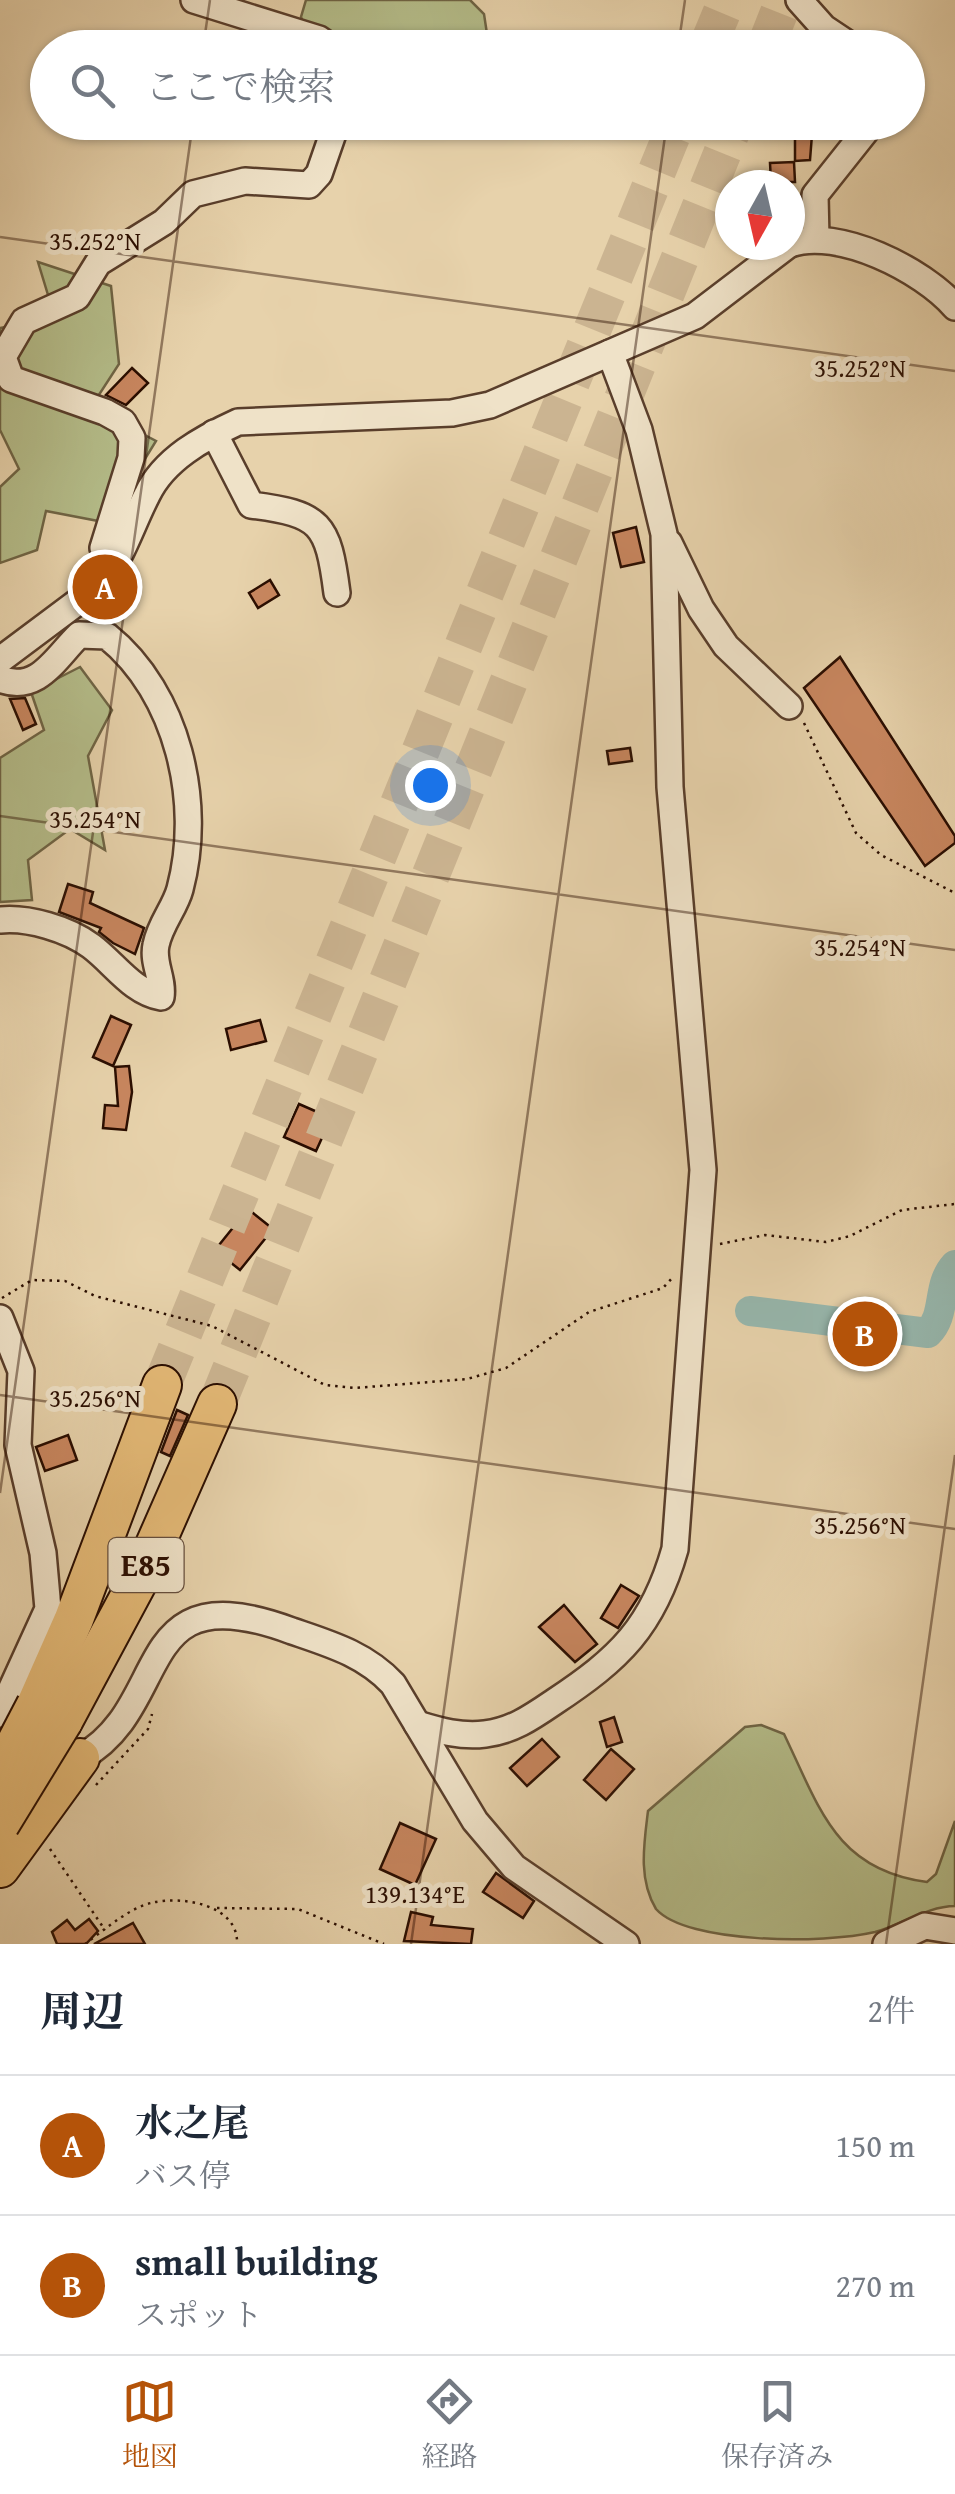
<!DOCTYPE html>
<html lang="ja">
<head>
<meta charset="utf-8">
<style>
  body { margin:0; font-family:"Gentium Book Plus","Noto Serif JP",serif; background:#f2f2f3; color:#1f2937 }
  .compass { position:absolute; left:715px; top:170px; width:90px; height:90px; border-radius:50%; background:#fff; box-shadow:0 2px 8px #0004; rotate:188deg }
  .you { position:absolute; left:430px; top:785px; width:35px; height:35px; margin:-25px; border:8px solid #fff; border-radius:50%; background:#1a73e8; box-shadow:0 0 0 15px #1a73e833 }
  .badge { display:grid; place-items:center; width:65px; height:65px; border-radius:50%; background:#b45309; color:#fff; font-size:32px; font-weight:700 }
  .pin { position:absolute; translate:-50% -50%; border:5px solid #fff; box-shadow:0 2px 10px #0006 }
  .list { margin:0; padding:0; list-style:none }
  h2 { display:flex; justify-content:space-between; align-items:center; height:130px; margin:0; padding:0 40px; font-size:42px }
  h2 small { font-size:32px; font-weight:400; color:#747a83 }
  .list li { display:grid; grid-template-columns:65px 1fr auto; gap:30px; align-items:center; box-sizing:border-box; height:140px; padding:0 40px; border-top:2px solid #e0e1e3 }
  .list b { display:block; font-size:38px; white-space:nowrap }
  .list p { margin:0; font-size:32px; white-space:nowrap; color:#747a83 }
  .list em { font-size:32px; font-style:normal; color:#747a83 }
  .icon { flex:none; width:55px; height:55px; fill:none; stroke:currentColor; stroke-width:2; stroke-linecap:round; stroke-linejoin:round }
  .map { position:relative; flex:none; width:955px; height:1944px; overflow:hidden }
  .search { position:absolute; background:#fff; box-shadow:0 2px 8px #0004; left:30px; right:30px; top:30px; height:110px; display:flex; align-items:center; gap:25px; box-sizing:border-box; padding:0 35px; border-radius:55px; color:#747a83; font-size:38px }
  .sheet { height:410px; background:#fff }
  nav { display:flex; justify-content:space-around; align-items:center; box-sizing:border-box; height:140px; border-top:2px solid #e0e1e3; background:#fff; font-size:28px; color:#747a83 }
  nav a { display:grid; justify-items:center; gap:5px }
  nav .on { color:#b45309 }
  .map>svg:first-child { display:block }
  .green { fill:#b4bc89; stroke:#6f6444; stroke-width:2.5 }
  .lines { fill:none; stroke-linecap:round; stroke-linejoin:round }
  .river { stroke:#97b7ad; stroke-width:30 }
  .building { fill:#c8865f; stroke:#2a0d00; stroke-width:2.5 }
  .highway-tunnel { stroke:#cbb491; stroke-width:38; stroke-dasharray:38 19; stroke-linecap:butt }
  .minor-casing { stroke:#593e2b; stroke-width:30 }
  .highway-casing { stroke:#2a0d00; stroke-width:42 }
  .path { stroke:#2a0d00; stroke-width:2.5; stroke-dasharray:2.5 5; stroke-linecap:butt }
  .minor { stroke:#efe2c8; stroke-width:25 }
  .highway { stroke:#e4b976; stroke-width:38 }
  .highway-bridge-casing { stroke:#2a0d00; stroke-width:42; stroke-linecap:butt }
  .highway-bridge { stroke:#e4b976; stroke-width:38 }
  .ticks { fill:none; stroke:#2a0d00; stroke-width:2.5; stroke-opacity:0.45 }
  .labels { text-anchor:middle; stroke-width:10; stroke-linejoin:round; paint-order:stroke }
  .shield { fill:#efe2c8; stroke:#654d3c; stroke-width:2.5 }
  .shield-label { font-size:32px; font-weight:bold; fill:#2a0d00 }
  .ticks-label { font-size:25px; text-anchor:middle; fill:#2a0d00; stroke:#efe2c8; stroke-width:10; stroke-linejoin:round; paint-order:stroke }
</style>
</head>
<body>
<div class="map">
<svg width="955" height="1944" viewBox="0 0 955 1944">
  <rect width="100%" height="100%" fill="#e7d2ab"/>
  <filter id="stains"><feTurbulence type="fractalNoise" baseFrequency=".002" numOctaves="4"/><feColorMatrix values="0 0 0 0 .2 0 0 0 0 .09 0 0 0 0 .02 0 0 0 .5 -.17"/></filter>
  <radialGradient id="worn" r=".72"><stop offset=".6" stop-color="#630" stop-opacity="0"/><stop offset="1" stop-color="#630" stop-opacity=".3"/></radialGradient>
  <g class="green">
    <path d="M 306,0 L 470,0 L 484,14 L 489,47 L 313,47 L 301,17 Z"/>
    <path d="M 38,262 L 111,286 L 119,364 L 91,407 L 156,441 L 132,480 L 114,524 L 46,511 L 37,550 L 0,563 L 0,487 L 19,469 L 0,430 L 0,328 L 55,318 Z"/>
    <path d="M 80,667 L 112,710 L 88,756 L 105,850 L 70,829 L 28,860 L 32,900 L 0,902 L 0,758 L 44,730 L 31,692 Z"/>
    <path d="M 761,1725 L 784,1734 C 820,1809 836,1870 927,1882 L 936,1874 L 955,1821 L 955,1906 C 928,1906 901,1925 875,1932 C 824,1944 687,1944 656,1909 C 638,1879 644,1844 648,1811 L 745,1727 Z"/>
  </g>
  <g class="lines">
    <path class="river" d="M 750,1311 L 928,1333 C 947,1314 936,1286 955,1265"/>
  </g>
  <g class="building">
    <path d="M 795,122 L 813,122 L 810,160 L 795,161 Z"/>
    <path d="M 794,162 L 795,182 L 771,182 L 770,163 Z"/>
    <path d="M 132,368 L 148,383 L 126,405 L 106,395 Z"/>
    <path d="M 636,527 L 644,562 L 621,567 L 613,533 Z"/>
    <path d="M 270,580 L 279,595 L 258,608 L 249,593 Z"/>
    <path d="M 840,657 L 955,836 L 955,843 L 925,866 L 804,688 Z"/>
    <path d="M 25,698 L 36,724 L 23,730 L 10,699 Z"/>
    <path d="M 630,748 L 632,761 L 609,764 L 607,751 Z"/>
    <path d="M 68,884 L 93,892 L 90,903 L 144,928 L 135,954 L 113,943 L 99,932 L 101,928 L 59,912 Z"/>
    <path d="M 111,1016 L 131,1025 L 113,1066 L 93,1057 Z"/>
    <path d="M 260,1020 L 266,1041 L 231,1050 L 226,1029 Z"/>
    <path d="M 129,1066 L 132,1092 L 126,1130 L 103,1128 L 105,1105 L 118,1106 L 115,1067 Z"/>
    <path d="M 299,1104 L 331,1118 L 316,1151 L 284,1137 Z"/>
    <path d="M 248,1209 L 273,1229 L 240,1270 L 215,1250 Z"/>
    <path d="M 177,1410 L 188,1415 L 170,1456 L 161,1452 Z"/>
    <path d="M 68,1435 L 77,1460 L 45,1471 L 36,1447 Z"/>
    <path d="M 621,1585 L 639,1596 L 618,1628 L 601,1618 Z"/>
    <path d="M 564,1605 L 597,1644 L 575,1662 L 539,1627 Z"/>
    <path d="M 614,1717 L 622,1742 L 607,1747 L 600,1722 Z"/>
    <path d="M 542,1739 L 559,1757 L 527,1786 L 510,1768 Z"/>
    <path d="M 611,1749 L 634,1769 L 606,1800 L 584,1780 Z"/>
    <path d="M 400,1823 L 436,1839 L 415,1885 L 380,1869 Z"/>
    <path d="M 496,1873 L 534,1901 L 523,1918 L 483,1892 Z"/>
    <path d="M 411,1912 L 433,1917 L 431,1925 L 473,1929 L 471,1944 L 404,1941 Z"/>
    <path d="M 89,1919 L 98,1931 L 86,1944 L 57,1944 L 52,1932 L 67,1920 L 75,1930 Z"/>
    <path d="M 133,1923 L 145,1944 L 94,1944 Z"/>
  </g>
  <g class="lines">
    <g class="highway-tunnel">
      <path d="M 707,48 L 727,0"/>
      <path d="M 765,48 L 784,0"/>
      <path d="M 162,1385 L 677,122"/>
      <path d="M 217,1404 L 735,122"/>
    </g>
    <defs>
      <g id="minor">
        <path d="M 194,0 L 319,39 L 332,48"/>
        <path d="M 799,0 L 824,28 L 854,48"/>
        <path d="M 816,239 L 815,195 L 873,122"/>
        <path d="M 790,244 C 838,227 923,270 955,307"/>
        <path d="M 214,433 L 251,505 C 321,514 328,523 337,593"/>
        <path d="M 669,543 L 701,609 L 726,646 L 789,706"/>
        <path d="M 112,571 L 103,548 L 131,458 L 132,438 L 123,422 L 105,412 L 11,379 L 3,357 L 24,321 L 77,297 L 98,263 L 164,222 L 193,194 L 245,181 L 309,185 L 319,174 L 337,122"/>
        <path d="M 0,660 L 99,586 C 122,559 131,526 147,495 C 164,459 203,438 238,422 L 452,413 L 490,405 L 695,316 L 788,245"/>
        <path d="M 0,679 C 38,694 56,657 79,635 L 107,636 C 178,693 203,803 180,889 C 175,908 160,924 156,945 C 152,963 164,979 161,997 C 132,992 114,963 91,946 C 68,929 28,917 0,920"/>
        <path d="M 0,1318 L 21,1371 L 18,1445 L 43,1553 L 48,1609 L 0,1714"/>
        <path d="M 417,1724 C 440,1731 461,1737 485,1734 C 512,1731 532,1717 554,1702 C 619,1659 653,1627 675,1549 L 703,1170 L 670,787 L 664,534 L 639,430 L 610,353"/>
        <path d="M 67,1755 L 80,1758 C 175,1706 128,1570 292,1631 C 330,1644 365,1654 393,1684 L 475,1821 L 514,1867 L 626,1944"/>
        <path d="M 886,1944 L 925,1926 L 955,1931"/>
      </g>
      <g id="highway">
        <path d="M 36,1705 L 74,1619 L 162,1385"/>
        <path d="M 63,1721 L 144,1570 L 217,1404"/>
        <path d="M 0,1868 L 80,1758"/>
      </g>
    </defs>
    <use href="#minor" class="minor-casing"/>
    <use href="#highway" class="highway-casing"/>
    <g class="path">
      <path d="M 804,723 L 856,833 L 881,855 L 955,893"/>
      <path d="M 720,1244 L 765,1235 L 826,1242 L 850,1236 L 902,1210 L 955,1204"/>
      <path d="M 2,1298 L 32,1280 L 65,1281 L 95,1296 L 212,1326 L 325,1385 L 355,1388 L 467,1379 L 506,1368 L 589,1312 L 663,1288 L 674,1276"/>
      <path d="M 96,1785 L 148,1729 L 152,1714"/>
      <path d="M 50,1849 L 105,1930"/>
      <path d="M 217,1908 L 298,1909 L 384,1944"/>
      <path d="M 85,1944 C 103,1931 129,1908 151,1903 C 182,1895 239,1905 237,1944"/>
    </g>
    <use href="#minor" class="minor"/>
    <use href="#highway" class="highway"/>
    <defs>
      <g id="highway-bridge">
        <path d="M 0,1774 L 36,1705"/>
        <path d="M 0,1824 L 63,1721"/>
      </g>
    </defs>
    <use href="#highway-bridge" class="highway-bridge-casing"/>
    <use href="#highway-bridge" class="highway-bridge"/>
  </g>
  <path class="ticks" d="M 203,48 L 210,0M 678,48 L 685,0M 0,237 L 955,371M 0,816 L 955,950M 0,1395 L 955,1529M 0,1493 L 193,122M 411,1944 L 667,122M 886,1944 L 955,1455"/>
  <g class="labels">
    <rect class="shield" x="108.5" y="1538" width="75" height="54" rx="8"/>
    <g class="shield-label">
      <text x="146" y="1576">E85</text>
    </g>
  </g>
  <g class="ticks-label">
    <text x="95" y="250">35.252°N</text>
    <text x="860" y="377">35.252°N</text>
    <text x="95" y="828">35.254°N</text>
    <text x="860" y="956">35.254°N</text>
    <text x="95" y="1407">35.256°N</text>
    <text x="860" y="1534">35.256°N</text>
    <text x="415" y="1903">139.134°E</text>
  </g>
  <rect width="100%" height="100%" filter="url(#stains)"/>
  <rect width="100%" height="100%" fill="url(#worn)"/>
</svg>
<svg class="compass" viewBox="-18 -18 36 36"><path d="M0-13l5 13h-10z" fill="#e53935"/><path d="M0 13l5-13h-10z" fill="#747a83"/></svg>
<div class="you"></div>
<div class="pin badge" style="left:105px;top:587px">A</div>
<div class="pin badge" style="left:865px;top:1334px">B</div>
<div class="search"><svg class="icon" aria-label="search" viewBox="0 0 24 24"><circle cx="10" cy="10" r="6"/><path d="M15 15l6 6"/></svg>ここで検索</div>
</div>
<section class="sheet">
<h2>周辺<small>2件</small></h2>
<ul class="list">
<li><span class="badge">A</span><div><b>水之尾</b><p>バス停</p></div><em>150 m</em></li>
<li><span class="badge">B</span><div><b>small building</b><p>スポット</p></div><em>270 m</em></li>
</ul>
</section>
<nav>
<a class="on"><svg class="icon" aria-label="map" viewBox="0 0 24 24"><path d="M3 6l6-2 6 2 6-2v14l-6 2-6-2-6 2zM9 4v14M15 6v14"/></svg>地図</a>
<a><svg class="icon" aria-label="directions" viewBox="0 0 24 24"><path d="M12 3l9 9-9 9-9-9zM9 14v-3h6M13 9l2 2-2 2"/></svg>経路</a>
<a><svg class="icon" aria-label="saved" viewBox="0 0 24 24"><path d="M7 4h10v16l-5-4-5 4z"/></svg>保存済み</a>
</nav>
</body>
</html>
